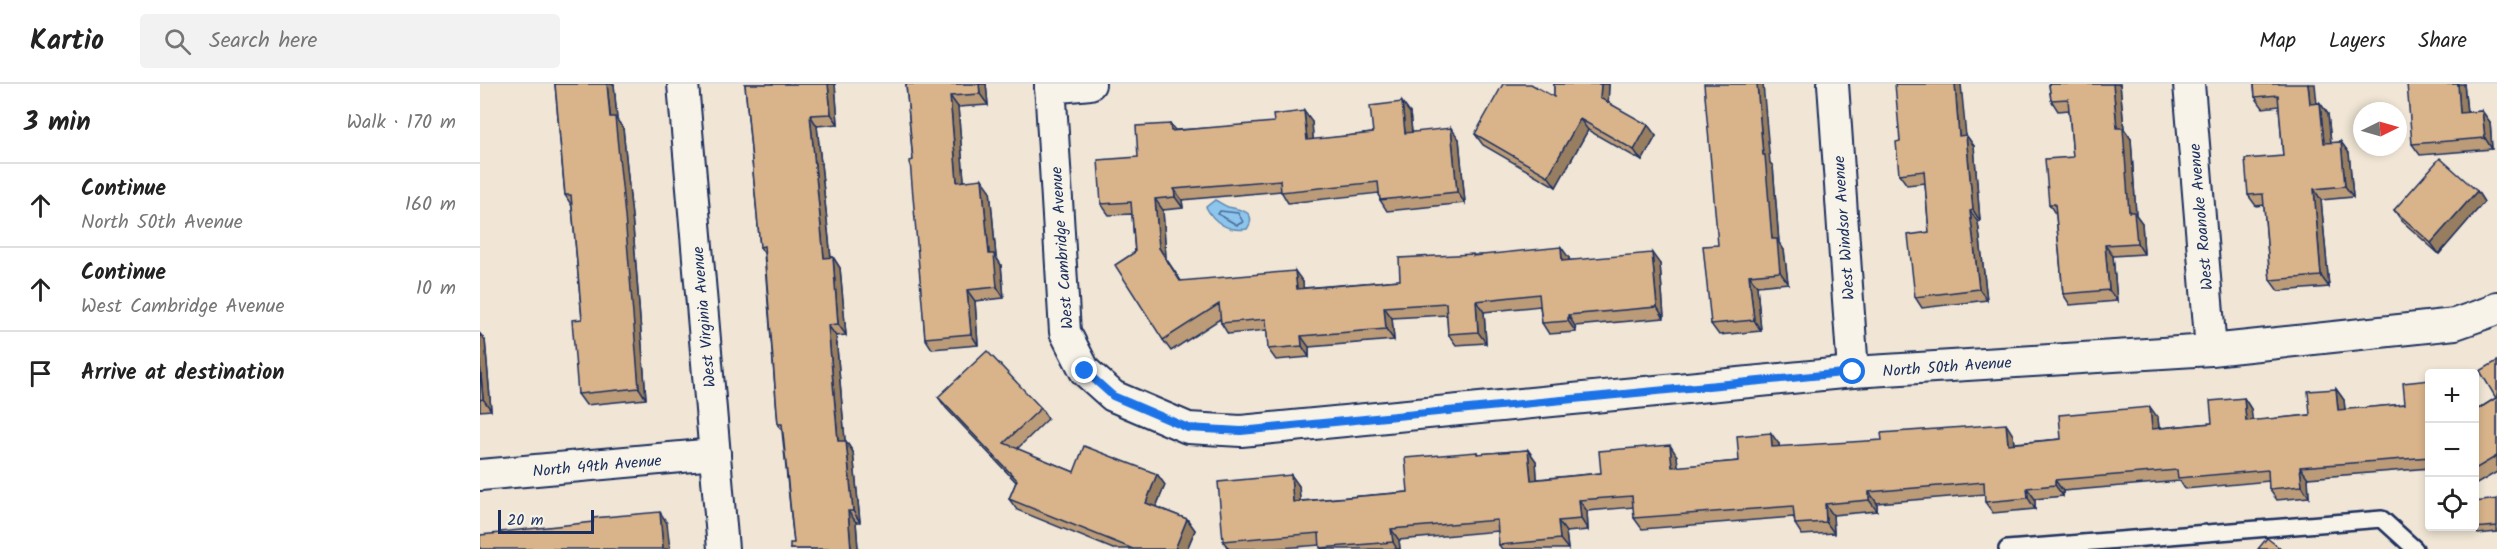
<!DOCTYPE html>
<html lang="en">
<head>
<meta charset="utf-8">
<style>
  body { margin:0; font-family:Kalam,sans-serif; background:#f2f2f2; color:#222 }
  .controls { position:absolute; right:18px; bottom:18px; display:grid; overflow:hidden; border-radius:6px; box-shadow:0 3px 9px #0003 }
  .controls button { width:54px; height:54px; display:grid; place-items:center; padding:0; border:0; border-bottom:2px solid #e0e0e0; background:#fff; color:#222; font:30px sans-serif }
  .compass { position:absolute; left:1873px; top:18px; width:54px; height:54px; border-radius:50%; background:#fff; box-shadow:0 3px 9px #0003; rotate:85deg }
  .scale { position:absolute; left:18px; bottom:15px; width:96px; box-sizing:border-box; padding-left:6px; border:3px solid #1b2f5e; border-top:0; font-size:16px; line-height:21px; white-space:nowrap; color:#1b2f5e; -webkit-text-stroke:4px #f7f3e8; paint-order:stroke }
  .stop { position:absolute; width:18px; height:18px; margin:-14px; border:4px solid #1a73e8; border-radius:50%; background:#fff }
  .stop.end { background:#1a73e8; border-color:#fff; box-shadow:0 2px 6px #0008 }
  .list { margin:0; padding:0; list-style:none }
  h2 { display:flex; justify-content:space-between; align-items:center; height:78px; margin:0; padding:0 24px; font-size:26px }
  h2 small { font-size:20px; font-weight:400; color:#767676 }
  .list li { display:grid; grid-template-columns:39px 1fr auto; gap:18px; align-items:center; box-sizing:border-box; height:84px; padding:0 24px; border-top:2px solid #e0e0e0 }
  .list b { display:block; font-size:22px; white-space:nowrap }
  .list p { margin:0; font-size:20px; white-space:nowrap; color:#767676 }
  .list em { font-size:20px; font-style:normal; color:#767676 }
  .icon { flex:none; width:33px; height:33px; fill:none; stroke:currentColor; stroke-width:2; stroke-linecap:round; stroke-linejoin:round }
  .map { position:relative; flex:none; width:2017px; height:465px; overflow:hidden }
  header { display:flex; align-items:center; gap:36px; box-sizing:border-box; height:84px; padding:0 30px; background:#fff; border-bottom:2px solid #e0e0e0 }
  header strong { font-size:28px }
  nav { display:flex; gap:33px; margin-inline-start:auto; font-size:21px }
  .search { width:420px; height:54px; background:#f2f2f2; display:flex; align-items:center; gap:15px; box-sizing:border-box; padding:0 21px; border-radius:6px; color:#767676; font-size:22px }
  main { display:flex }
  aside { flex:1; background:#fff }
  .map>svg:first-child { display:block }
  .water { fill:#8dc5ec; stroke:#5f89b3; stroke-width:1.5 }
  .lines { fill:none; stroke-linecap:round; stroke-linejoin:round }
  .shore { stroke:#496b97; stroke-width:1.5 }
  .service-casing { stroke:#1b2f5e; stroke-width:20 }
  .minor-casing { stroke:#1b2f5e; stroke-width:34 }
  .service { stroke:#f7f3e8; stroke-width:15 }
  .minor { stroke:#f7f3e8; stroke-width:30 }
  .wall { fill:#bb9b78; stroke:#1b2f5e; stroke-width:1.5 }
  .shaded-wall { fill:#987e61; stroke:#1b2f5e; stroke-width:1.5 }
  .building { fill:#d9b48b; stroke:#1b2f5e; stroke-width:1.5 }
  .route { stroke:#1a73e8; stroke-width:8 }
  .labels { text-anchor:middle; stroke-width:4.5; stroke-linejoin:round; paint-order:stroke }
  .street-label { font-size:16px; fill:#1b2f5e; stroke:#f7f3e8 }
</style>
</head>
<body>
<header>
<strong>Kartio</strong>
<div class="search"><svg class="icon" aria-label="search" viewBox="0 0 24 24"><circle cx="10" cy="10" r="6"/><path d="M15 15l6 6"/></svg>Search here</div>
<nav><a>Map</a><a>Layers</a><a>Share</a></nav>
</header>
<main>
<aside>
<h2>3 min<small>Walk · 170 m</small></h2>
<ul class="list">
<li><svg class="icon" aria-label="ahead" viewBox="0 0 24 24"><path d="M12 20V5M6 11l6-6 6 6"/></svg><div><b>Continue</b><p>North 50th Avenue</p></div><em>160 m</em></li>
<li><svg class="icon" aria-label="ahead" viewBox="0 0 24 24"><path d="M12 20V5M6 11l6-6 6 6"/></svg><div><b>Continue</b><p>West Cambridge Avenue</p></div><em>10 m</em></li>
<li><svg class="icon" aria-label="arrive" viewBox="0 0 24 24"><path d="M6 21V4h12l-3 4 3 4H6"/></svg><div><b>Arrive at destination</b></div></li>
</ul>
</aside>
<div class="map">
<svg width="2017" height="465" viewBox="0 0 2017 465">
  <rect width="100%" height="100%" fill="#f1e6d5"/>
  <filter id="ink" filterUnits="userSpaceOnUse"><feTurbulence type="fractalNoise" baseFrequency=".0167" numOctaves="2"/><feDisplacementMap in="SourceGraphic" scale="12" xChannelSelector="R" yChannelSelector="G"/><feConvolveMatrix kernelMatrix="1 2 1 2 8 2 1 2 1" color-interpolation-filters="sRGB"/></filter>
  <g filter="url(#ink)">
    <path class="water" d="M 735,116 C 739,118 743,121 748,123 C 758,125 779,127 767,145 C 749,148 734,139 726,123 Z"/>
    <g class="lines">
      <path class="shore" d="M 740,127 L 758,129 L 763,138 L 757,141 L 738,130 Z"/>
      <defs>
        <path id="service" d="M 1527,465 L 1902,435 L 1935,465"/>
        <g id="minor">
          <path d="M 203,0 L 243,465"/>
          <path d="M 570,0 L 585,248 L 605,287 L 633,312 L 708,344 L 761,347 L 1373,288 L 1731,266 L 1975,240 L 2012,227 L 2017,223"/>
          <path d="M 1353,0 L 1373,288"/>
          <path d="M 1709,0 L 1731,266"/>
          <path d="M 570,4 L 610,0"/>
          <path d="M 0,391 L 235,370"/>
        </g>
      </defs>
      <use href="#service" class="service-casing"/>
      <use href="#minor" class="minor-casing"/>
      <use href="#service" class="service"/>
      <use href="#minor" class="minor"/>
    </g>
    <g class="wall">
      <path d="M 75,0 L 134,0 L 137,36 L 143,44 L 153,143 L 166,315 L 106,321 L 98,310 L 102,235 L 92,122 L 85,111 Z"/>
      <path d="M 265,0 L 355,0 L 358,40 L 337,42 L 351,174 L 353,173 L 360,184 L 366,251 L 356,252 L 365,357 L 373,368 L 380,438 L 376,438 L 378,465 L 310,465 L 314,459 L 302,347 L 298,340 L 284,169 L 280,163 Z"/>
      <path d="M 426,0 L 506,0 L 508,21 L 478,23 L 484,97 L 510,106 L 516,173 L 521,181 L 524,214 L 495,217 L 498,261 L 452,265 L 445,254 L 433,76 Z"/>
      <path d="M 1074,0 L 1129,0 L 1128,18 L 1176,52 L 1162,77 L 1108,46 L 1076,103 L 1003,61 L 995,50 L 1074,13 Z"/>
      <path d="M 1569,0 L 1640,0 L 1644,45 L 1651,55 L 1656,131 L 1662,139 L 1664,170 L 1633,172 L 1637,217 L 1590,221 L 1583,210 L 1576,131 L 1569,120 L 1593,73 L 1589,26 L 1578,27 L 1571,16 Z"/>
      <path d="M 1774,0 L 1837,19 L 1840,19 L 1848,30 L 1851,59 L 1861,58 L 1869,69 L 1873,113 L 1841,116 L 1849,203 L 1798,207 L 1790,196 L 1784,121 L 1776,122 L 1768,111 L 1803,72 L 1799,22 L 1783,24 L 1775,13 Z"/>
      <path d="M 1984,0 L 1987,28 L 2002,27 L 2010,38 L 2012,65 L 1940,71 L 1932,60 Z"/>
      <path d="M 930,29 L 932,48 L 979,55 L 985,119 L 907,127 L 900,116 L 899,109 L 808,119 L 801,107 L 702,116 L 703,124 L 683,126 L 686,175 L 701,197 L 823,198 L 823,204 L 920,196 L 994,171 L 1089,174 L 1089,176 L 1180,180 L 1184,234 L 1095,242 L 1096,248 L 1069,250 L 1062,239 L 1060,222 L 1004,228 L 1006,259 L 976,261 L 968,250 L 967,231 L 912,234 L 914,256 L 829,263 L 829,273 L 796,276 L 788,265 L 787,246 L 748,250 L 741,239 L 740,235 L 691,267 L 683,256 L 655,168 L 652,130 L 629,131 L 621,120 L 658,73 L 690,40 L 695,46 L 832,38 L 833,56 L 893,49 Z"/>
      <path d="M 1486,51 L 1494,62 L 1500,137 L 1498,138 L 1507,216 L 1442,224 L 1435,213 L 1449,148 L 1445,99 L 1427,101 L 1419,90 L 1420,57 Z"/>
      <path d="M 1290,79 L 1293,82 L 1299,159 L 1304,166 L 1308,199 L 1277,202 L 1281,247 L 1239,251 L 1231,240 L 1238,161 Z"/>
      <path d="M 1997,107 L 2004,118 L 1959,170 L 1922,137 L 1914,126 Z"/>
      <path d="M 0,250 L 5,256 L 11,326 L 0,327 Z"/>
      <path d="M 2017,277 L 2017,388 L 1995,401 L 1995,327 L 2016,314 Z"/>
      <path d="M 1950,296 L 1950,384 L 1828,394 L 1829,413 L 1797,416 L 1789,405 L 1789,397 L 1705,405 L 1700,397 L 1583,407 L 1583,412 L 1555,415 L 1555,425 L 1513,429 L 1505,418 L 1505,410 L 1397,419 L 1397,427 L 1353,431 L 1354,449 L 1322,451 L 1315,440 L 1314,433 L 1162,445 L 1154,434 L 1154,423 L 1107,427 L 1108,446 L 1086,448 L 1088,465 L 1022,465 L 1019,461 L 1018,447 L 919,456 L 920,465 L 841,465 L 840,461 L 789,465 L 749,465 L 743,457 L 811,391 L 819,402 L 820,417 L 928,408 L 997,368 L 999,370 L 1048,366 L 1056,377 L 1057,395 L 1121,389 L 1197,372 L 1198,383 L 1259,377 L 1299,360 L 1299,363 L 1533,351 L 1534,359 L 1581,355 L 1678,334 L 1679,344 L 1732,339 L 1764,314 L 1771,325 L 1772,337 L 1830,331 L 1856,305 L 1864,316 L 1865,326 L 1925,320 Z"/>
      <path d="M 458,313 L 561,324 L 568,335 L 537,365 L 594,388 L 677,390 L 685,401 L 676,423 L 707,435 L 715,446 L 707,465 L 633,465 L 537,426 L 529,415 L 536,398 L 466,324 Z"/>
      <path d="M 2017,415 L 2017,448 L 1998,450 L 1994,444 Z"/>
    </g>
    <g class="shaded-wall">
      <path d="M 127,0 L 134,0 L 137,36 L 143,44 L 153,143 L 166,315 L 159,304 Z"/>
      <path d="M 348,0 L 355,0 L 358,40 L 351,30 Z"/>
      <path d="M 499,0 L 506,0 L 508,21 L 500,10 Z"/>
      <path d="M 1121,0 L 1129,0 L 1128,25 L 1120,14 Z"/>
      <path d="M 1277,0 L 1283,0 L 1290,79 L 1293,82 L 1299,159 L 1304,166 L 1308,199 L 1300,188 L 1292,155 L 1283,71 Z"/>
      <path d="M 1475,0 L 1481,0 L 1487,63 L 1479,52 Z"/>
      <path d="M 1633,0 L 1640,0 L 1644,45 L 1651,55 L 1656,131 L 1662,139 L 1664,170 L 1657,159 L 1649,128 L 1637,44 Z"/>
      <path d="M 1828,0 L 1835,0 L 1838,31 L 1830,20 Z"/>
      <path d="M 1978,0 L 1984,0 L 1988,40 L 1980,29 Z"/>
      <path d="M 470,12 L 478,23 L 485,109 L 477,98 Z"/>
      <path d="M 922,18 L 930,29 L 933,60 L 925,49 Z"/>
      <path d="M 1840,19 L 1848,30 L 1852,70 L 1844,59 Z"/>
      <path d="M 824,27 L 832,38 L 834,67 L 827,56 Z"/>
      <path d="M 2002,27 L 2010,38 L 2012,65 L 2005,54 Z"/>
      <path d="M 330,31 L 337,42 L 352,185 L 344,174 Z"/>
      <path d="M 1100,35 L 1108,46 L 1076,103 L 1068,92 Z"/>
      <path d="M 1168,41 L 1176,52 L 1162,77 L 1154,66 Z"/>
      <path d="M 971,44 L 979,55 L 985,119 L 977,108 Z"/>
      <path d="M 1486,51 L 1494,62 L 1500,137 L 1493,126 Z"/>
      <path d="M 1861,58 L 1869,69 L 1873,113 L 1865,102 Z"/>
      <path d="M 502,95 L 510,106 L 516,173 L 521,181 L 524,214 L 517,203 L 509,170 Z"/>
      <path d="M 694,105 L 702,116 L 703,124 L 695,113 Z"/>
      <path d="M 1834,105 L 1841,116 L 1849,203 L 1841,192 Z"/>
      <path d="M 1997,107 L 2004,118 L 1959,170 L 1951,159 Z"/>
      <path d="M 675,115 L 683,126 L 686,175 L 708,208 L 679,164 Z"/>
      <path d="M 1490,127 L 1498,138 L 1507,216 L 1499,205 Z"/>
      <path d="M 1625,161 L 1633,172 L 1637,217 L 1629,206 Z"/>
      <path d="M 1081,163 L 1089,174 L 1090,188 L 1082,177 Z"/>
      <path d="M 1172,169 L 1180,180 L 1184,234 L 1177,223 Z"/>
      <path d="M 353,173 L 360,184 L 366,251 L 358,240 Z"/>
      <path d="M 815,187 L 823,198 L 824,216 L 817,205 Z"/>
      <path d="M 1269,191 L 1277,202 L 1281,247 L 1274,236 Z"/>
      <path d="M 487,206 L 495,217 L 498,261 L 491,250 Z"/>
      <path d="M 996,217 L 1004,228 L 1006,259 L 998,248 Z"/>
      <path d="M 904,223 L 912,234 L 914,256 L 906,245 Z"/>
      <path d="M 1088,231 L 1095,242 L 1096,248 L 1088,237 Z"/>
      <path d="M 348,241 L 356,252 L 366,368 L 358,357 Z"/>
      <path d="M 0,250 L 5,256 L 11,326 L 3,315 L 0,280 Z"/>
      <path d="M 821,252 L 829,263 L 829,273 L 822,262 Z"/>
      <path d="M 1856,305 L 1864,316 L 1866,337 L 1858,326 Z"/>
      <path d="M 1764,314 L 1771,325 L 1774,348 L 1766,337 Z"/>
      <path d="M 1670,323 L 1678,334 L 1680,356 L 1672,345 Z"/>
      <path d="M 1526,340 L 1533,351 L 1535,371 L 1528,360 Z"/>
      <path d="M 1291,349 L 1299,360 L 1300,374 L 1292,363 Z"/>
      <path d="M 366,357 L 373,368 L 380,438 L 373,427 Z"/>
      <path d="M 1190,361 L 1197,372 L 1199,394 L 1192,383 Z"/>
      <path d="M 1048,366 L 1056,377 L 1058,407 L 1051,396 Z"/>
      <path d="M 1820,383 L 1828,394 L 1829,413 L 1822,402 Z"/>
      <path d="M 677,390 L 685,401 L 673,430 L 666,419 Z"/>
      <path d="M 811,391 L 819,402 L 821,429 L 813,418 Z"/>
      <path d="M 1575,396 L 1583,407 L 1583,412 L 1575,401 Z"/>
      <path d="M 1547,404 L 1555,415 L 1555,425 L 1548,414 Z"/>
      <path d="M 1389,408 L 1397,419 L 1397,427 L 1389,416 Z"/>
      <path d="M 1099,416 L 1107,427 L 1108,446 L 1101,435 Z"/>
      <path d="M 1345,420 L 1353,431 L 1354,449 L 1346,438 Z"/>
      <path d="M 368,427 L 376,438 L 378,465 L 371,465 Z"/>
      <path d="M 180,428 L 187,439 L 190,465 L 183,465 Z"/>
      <path d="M 707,435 L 715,446 L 707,465 L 695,465 Z"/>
      <path d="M 1078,437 L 1086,448 L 1088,465 L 1080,455 Z"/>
      <path d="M 911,445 L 919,456 L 920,465 L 917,465 L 913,458 Z"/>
    </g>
    <g class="building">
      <path d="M 75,0 L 127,0 L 130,33 L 135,33 L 145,132 L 159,304 L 98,310 L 92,236 L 102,235 L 91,111 L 85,111 Z"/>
      <path d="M 265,0 L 348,0 L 351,30 L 330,31 L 344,174 L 353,173 L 358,240 L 348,241 L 358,357 L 366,357 L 373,427 L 368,427 L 371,465 L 310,465 L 310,459 L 314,459 L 302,340 L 298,340 L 284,162 L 280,163 Z"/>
      <path d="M 426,0 L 499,0 L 500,10 L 470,12 L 477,98 L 502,95 L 509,170 L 514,170 L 517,203 L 487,206 L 491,250 L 445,254 L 430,77 L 433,76 Z"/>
      <path d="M 1023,0 L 1051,0 L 1074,13 L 1074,0 L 1121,0 L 1120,14 L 1168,41 L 1154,66 L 1100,35 L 1068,92 L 995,50 Z"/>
      <path d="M 1224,0 L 1277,0 L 1283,71 L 1285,71 L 1292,155 L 1297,155 L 1300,188 L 1269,191 L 1274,236 L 1231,240 L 1223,162 L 1238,161 Z"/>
      <path d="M 1415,0 L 1475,0 L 1479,52 L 1486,51 L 1493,126 L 1490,127 L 1499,205 L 1435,213 L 1428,151 L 1449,148 L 1444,87 L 1419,90 L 1416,58 L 1420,57 Z"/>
      <path d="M 1569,0 L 1633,0 L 1637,44 L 1643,44 L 1649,128 L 1654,128 L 1657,159 L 1625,161 L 1629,206 L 1583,210 L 1575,120 L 1569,120 L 1565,75 L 1593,73 L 1588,15 L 1571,16 Z"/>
      <path d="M 1774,0 L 1828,0 L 1830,20 L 1840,19 L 1844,59 L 1861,58 L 1865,102 L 1834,105 L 1841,192 L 1790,196 L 1783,110 L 1768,111 L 1765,75 L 1803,72 L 1798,11 L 1775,13 Z"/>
      <path d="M 1927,0 L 1978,0 L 1980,29 L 2002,27 L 2005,54 L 1932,60 Z"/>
      <path d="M 922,18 L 925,49 L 971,44 L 977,108 L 900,116 L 898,98 L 801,108 L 800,96 L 694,105 L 695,113 L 675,115 L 679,164 L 700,197 L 815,187 L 817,205 L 920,196 L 919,174 L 993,170 L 993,172 L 1081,163 L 1082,177 L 1172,169 L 1177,223 L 1088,231 L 1088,237 L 1062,239 L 1059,210 L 996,217 L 998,248 L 968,250 L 966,219 L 904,223 L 906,245 L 821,252 L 822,262 L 788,265 L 786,235 L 741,239 L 739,220 L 683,256 L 635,181 L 655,168 L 651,118 L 621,120 L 618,76 L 658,73 L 656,42 L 690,40 L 691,47 L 794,38 L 793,31 L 824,27 L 827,56 L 893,49 L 890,22 Z"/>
      <path d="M 1960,74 L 1997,107 L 1951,159 L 1914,126 Z"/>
      <path d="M 507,267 L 561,324 L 524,359 L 594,388 L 604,362 L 677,390 L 666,419 L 707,435 L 695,465 L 653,465 L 529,415 L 537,396 L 458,313 Z"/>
      <path d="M 2017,277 L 2017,372 L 1995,385 L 1995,327 L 2016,314 L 2000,287 Z"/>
      <path d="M 0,280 L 3,315 L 0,316 Z"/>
      <path d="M 1950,296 L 1950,373 L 1820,383 L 1822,402 L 1789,405 L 1788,386 L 1698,394 L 1697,386 L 1575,396 L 1575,401 L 1547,404 L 1548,414 L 1505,418 L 1504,398 L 1389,408 L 1389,416 L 1345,420 L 1346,438 L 1315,440 L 1313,422 L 1154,434 L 1152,412 L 1099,416 L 1101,435 L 1078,437 L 1080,455 L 1019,461 L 1017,436 L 911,445 L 913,458 L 840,464 L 839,449 L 743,457 L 738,398 L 811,391 L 813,418 L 928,408 L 925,374 L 997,368 L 997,370 L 1048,366 L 1051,396 L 1121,389 L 1119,367 L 1190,361 L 1192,383 L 1259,377 L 1257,352 L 1291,349 L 1292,363 L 1402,356 L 1401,349 L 1526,340 L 1528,360 L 1581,355 L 1579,331 L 1670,323 L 1672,345 L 1732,339 L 1730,317 L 1764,314 L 1766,337 L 1830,331 L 1828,307 L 1856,305 L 1858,326 L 1925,320 L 1923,299 Z"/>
      <path d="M 2017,415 L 2017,442 L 1994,444 L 1995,418 Z"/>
      <path d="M 180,428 L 183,465 L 0,465 L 0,451 L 21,449 L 21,448 L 113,438 L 113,434 Z"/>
      <path d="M 1787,454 L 1801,465 L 1778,465 Z"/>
    </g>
  </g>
  <g class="lines" filter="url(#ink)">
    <path class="route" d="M 605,287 L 633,312 L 708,344 L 761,347 L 1373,288"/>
  </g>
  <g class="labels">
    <g class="street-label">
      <text transform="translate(1720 133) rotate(-95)" y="6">West Roanoke Avenue</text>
      <text transform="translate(1363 144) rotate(-94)" y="6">West Windsor Avenue</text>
      <text transform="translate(581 164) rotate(-94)" y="6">West Cambridge Avenue</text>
      <text transform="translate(223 233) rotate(-95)" y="6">West Virginia Avenue</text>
      <text transform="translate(1467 282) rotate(-4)" y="6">North 50th Avenue</text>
      <text transform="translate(117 381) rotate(-5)" y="6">North 49th Avenue</text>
    </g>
  </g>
</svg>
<div class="controls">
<button>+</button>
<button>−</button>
<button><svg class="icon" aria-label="locate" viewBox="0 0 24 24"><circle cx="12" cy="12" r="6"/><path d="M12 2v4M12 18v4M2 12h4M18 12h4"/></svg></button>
</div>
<svg class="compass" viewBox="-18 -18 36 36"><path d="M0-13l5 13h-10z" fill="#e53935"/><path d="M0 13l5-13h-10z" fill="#767676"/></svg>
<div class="scale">20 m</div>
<div class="stop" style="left:1373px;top:288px"></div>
<div class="stop end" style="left:605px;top:287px"></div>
</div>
</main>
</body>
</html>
